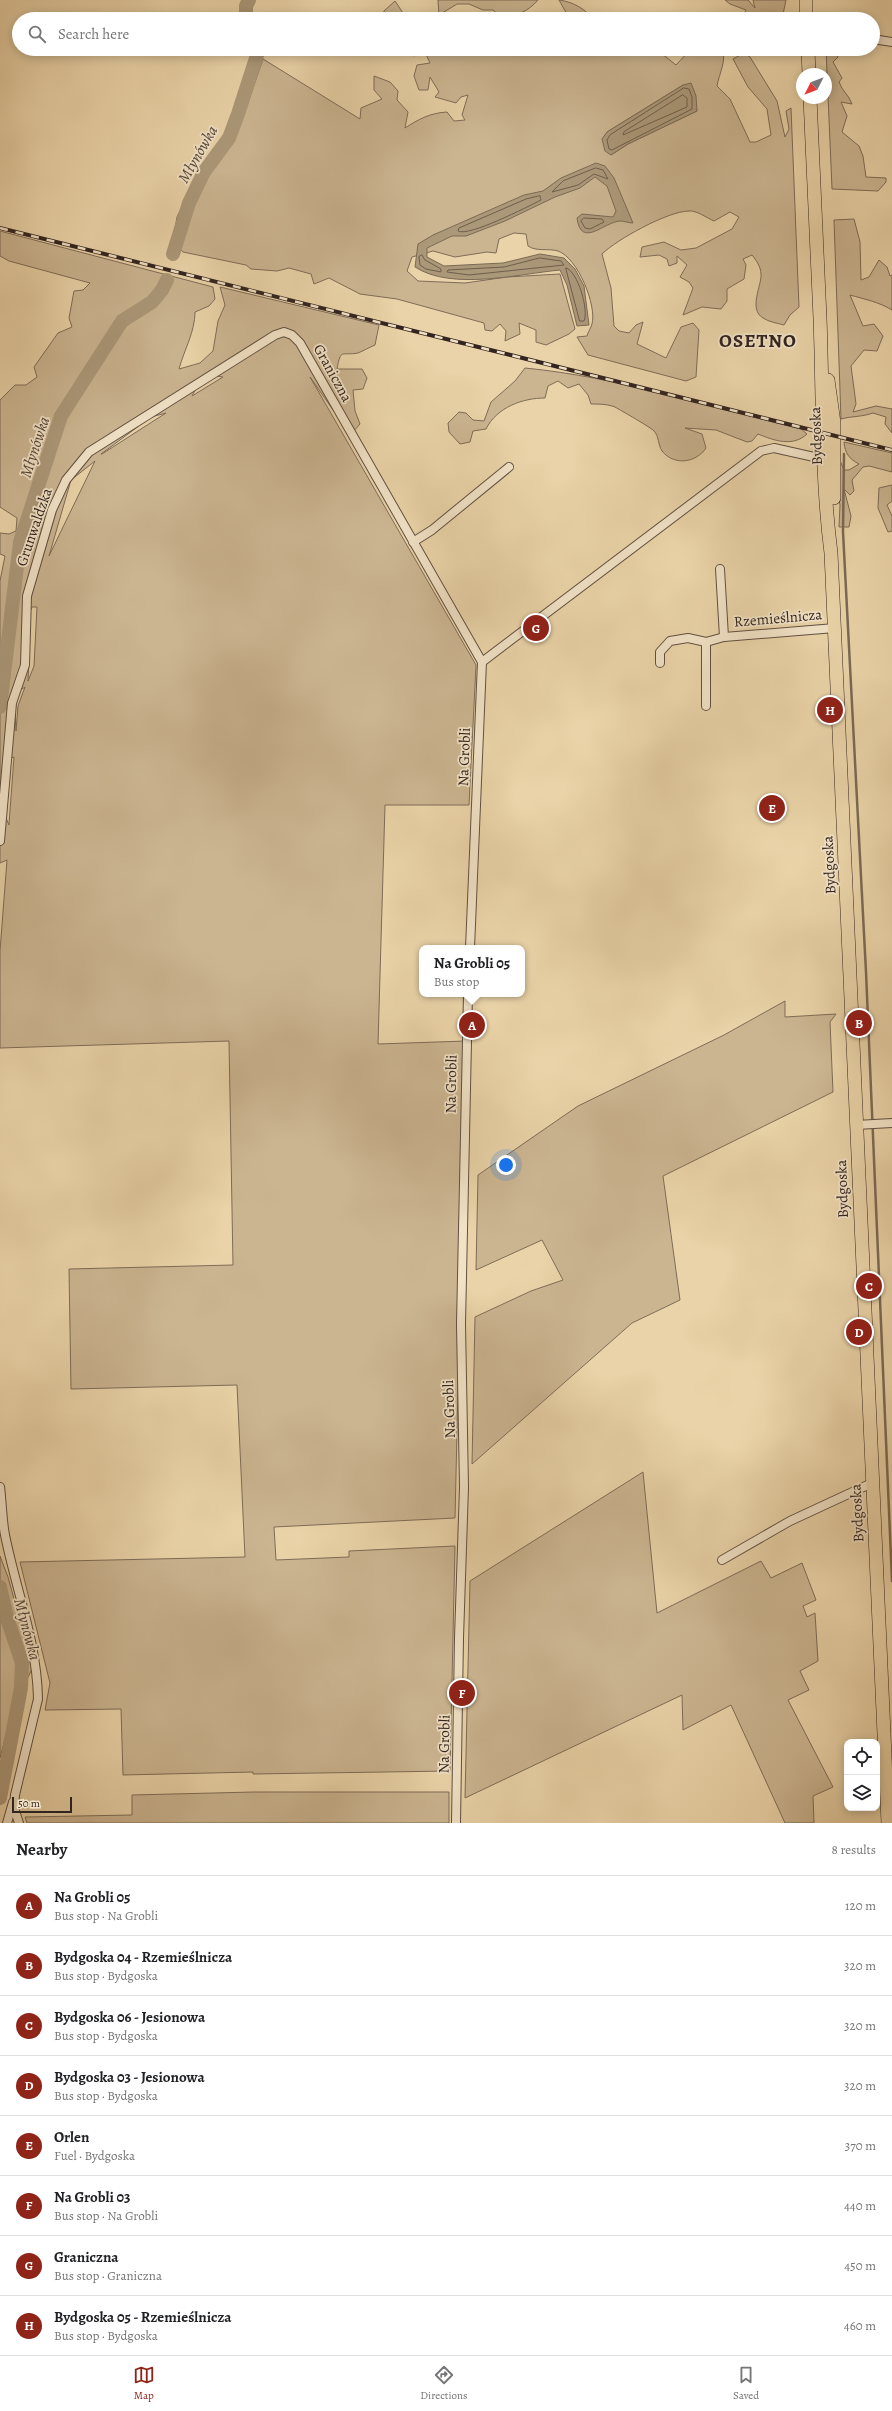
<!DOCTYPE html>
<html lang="en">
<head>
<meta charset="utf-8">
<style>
  body { margin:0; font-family:Alegreya,serif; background:#f6f6f6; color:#202124 }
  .controls { position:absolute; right:12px; bottom:12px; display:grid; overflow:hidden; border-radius:8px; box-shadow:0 2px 10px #0003 }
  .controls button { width:36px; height:36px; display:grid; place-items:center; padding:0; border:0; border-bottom:1px solid #e0e0e0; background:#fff; color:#202124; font:20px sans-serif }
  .compass { position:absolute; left:796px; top:68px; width:36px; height:36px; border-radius:50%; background:#fff; box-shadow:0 2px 10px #0003; rotate:228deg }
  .scale { position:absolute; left:12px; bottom:10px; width:60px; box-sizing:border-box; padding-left:4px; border:2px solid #32241f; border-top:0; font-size:11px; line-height:14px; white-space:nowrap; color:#32241f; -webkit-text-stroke:3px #f1e2c6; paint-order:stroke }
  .you { position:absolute; left:506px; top:1165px; width:14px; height:14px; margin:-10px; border:3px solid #fff; border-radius:50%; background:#1a73e8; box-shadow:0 0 0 6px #1a73e833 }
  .badge { display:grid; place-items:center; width:26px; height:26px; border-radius:50%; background:#8f2418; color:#fff; font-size:13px; font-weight:700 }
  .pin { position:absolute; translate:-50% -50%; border:2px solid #fff; box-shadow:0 1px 4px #0006 }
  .popup { position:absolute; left:419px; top:945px; width:106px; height:52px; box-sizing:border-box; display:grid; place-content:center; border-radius:8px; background:#fff; filter:drop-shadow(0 1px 3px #0005); font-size:13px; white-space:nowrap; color:#757577 }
  .popup b { font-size:15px; color:#202124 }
  .popup::after { content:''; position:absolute; left:50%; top:100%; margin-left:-8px; border:8px solid transparent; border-top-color:#fff }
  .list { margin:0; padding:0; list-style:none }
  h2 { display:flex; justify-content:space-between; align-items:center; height:52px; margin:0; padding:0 16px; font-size:17px }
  h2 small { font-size:13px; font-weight:400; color:#757577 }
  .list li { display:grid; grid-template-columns:26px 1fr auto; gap:12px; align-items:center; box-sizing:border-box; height:60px; padding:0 16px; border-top:1px solid #e0e0e0 }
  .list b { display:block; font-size:15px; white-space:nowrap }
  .list p { margin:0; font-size:13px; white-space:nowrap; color:#757577 }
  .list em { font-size:13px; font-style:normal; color:#757577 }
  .icon { flex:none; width:22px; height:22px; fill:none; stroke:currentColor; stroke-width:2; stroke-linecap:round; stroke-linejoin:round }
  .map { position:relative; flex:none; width:892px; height:1823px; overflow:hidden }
  .search { position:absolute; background:#fff; box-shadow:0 2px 10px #0003; left:12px; right:12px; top:12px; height:44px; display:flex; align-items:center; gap:10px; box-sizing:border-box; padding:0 14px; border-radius:22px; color:#757577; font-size:15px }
  .sheet { height:532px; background:#fff }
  nav { display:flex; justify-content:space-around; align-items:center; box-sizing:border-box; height:56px; border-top:1px solid #e0e0e0; background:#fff; font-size:11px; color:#757577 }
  nav a { display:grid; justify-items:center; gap:2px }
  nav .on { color:#8f2418 }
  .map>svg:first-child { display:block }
  .green { fill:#cbb591; stroke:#7e6c58; fill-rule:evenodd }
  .water { fill:#ab9879; stroke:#7b6a55 }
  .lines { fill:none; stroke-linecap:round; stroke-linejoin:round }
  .shore { stroke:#6e5e4c; stroke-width:1 }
  .stream { stroke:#7b6a55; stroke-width:2.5 }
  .river { stroke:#ab9879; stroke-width:14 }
  .street-casing { stroke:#605041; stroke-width:10 }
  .primary-casing { stroke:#32241f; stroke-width:14 }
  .street { stroke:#f1e2c6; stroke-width:8 }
  .primary { stroke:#ead3a8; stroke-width:13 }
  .rail-casing { stroke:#32241f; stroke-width:4 }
  .rail { stroke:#f1e2c6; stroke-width:2.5; stroke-dasharray:8; stroke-linecap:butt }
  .labels { text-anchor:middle; stroke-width:3.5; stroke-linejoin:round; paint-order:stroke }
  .street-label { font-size:15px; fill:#32241f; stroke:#f1e2c6 }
  .water-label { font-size:16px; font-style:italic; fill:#56473a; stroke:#f1e2c6 }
  .district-label { font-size:19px; font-weight:bold; letter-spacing:1px; fill:#32241f; stroke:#f1e2c6 }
</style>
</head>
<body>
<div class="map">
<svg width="892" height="1823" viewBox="0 0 892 1823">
  <rect width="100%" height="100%" fill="#ead3a8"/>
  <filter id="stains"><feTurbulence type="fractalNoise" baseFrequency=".005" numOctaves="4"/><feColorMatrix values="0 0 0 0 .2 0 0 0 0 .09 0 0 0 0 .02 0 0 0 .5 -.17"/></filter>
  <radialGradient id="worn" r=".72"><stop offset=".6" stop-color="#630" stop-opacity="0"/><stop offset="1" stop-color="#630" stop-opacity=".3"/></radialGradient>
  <g class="green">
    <path d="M 438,0 L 538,0 C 529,11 516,16 502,18 L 493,10 L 483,10 L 469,4 L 457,4 L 439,15 Z"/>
    <path d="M 559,0 C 573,2 584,8 593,19 L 575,19 L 568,16 Z"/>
    <path d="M 725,0 L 748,0 L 755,8 L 753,0 L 786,0 L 782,19 L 741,19 L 746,10 L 730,4 Z"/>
    <path d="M 395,1 L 403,13 L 412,19 L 382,19 L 384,11 Z"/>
    <path d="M 404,49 L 572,49 L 581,53 L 582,49 L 656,49 L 676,65 L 691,49 L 722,49 C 727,60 719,74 717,86 L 730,99 L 750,142 L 756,142 L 771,135 L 767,109 L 748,87 L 733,59 L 744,53 L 750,57 L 777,101 L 785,137 L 789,129 L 786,111 L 791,108 L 799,307 L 790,315 L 784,325 C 777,323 769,322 763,318 C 748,309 762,285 761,274 C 761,267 756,260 752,255 L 743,259 L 746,265 L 744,279 L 727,289 L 727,301 L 721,309 L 702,307 L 683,315 L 693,288 L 689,282 L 680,277 L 687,265 L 677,256 L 677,263 L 669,266 L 667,259 L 659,255 L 640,257 L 642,247 L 664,242 L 681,250 L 696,248 L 732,229 L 739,217 L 730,212 L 714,221 C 707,218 696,210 689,211 C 668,211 616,240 602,254 L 611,288 L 614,326 L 619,331 L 629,333 L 636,325 L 643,322 L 637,344 L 666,358 L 681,327 L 693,323 L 699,330 L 696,377 L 686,381 L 588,355 L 577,337 L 587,336 C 588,332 591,328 592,324 C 597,306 578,258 558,251 C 548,248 537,252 528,246 L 526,234 L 514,233 L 499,239 L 496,253 L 487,252 L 455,257 L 433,251 L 412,257 L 407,271 L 418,281 L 465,283 L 507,277 L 560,274 L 575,329 L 569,334 L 546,345 L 536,342 L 536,330 L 519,323 L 520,334 L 505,341 L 506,331 L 500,324 L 492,331 L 485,330 L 484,323 L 397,299 L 360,294 L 329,278 L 314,284 L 311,274 L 289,268 L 277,271 L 251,269 L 246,265 L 183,252 L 173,241 L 177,217 L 201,167 L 228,135 L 237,114 L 243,117 L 263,59 L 360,119 L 361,108 L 382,99 L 374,90 L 374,76 L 390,82 L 398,91 L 397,100 L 408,112 L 405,128 C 419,119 430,113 447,112 L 454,121 L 465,120 L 462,115 L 468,95 L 461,97 L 456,103 L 435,97 L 439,92 L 430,77 L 428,90 L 419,90 L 414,76 L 417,65 L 430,63 L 424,50 L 414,56 ZM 683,85 L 697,111 L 628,144 L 611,155 L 607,132 Z"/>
    <path d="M 826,49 L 835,49 L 838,57 L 833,62 L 842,78 L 839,82 C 842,91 849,95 852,104 L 841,102 L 847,116 L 842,132 L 859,146 L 863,156 L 866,177 L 886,178 L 886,182 L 878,191 L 832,189 Z"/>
    <path d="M 854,219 L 860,242 L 861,280 L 869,277 L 879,260 L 887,267 L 890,276 L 892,275 L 892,310 C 879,302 864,299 850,295 L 863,326 L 874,324 L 883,336 L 877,351 L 864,350 L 851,366 L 856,404 L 853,412 L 876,406 L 892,409 L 892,433 L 885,424 L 886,417 L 873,413 C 862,417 852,416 841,419 L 834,220 Z"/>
    <path d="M 0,231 L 213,287 L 215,299 L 209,306 L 195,312 C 195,332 184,350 179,369 L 200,363 L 213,351 L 218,321 L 225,305 L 220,287 L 379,325 L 375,345 C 370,347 363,351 358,353 C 341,356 341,348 337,369 L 362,369 L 367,378 L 363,389 L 353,390 L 355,411 L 360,424 L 352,433 L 347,430 L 310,377 L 476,665 L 469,805 L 385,805 L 378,1044 L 466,1041 L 455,1518 L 274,1527 L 276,1560 L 349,1557 L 349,1551 L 455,1546 L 450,1771 L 253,1774 L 253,1772 L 123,1775 L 121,1709 L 45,1710 L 50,1683 L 20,1562 L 245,1557 L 237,1385 L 71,1389 L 69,1269 L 233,1265 L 229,1041 L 0,1048 L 0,951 L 7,860 L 0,863 L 0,581 L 5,556 L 0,554 L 0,533 L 9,534 L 16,531 L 17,518 L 0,507 L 0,400 L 15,385 L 26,385 L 37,377 L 34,367 L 58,333 L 72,327 L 69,318 L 74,291 L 83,290 L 90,283 L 9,261 L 0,256 ZM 215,376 L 223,377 L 192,396 L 198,385 ZM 166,413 L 102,454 L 101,454 L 151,417 ZM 95,461 L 49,556 L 71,480 ZM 32,607 L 37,607 L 34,666 L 28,681 L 29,660 L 23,627 ZM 25,687 L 18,706 L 16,731 L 14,694 ZM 14,757 L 9,824 L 9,825 L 3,811 L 5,760 Z"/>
    <path d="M 525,368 C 618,377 711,407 801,429 L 807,434 C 793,447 775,441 758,434 L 752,441 L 747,442 L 716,430 L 685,428 L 702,434 L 706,448 C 696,463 674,466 662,451 C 658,445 659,436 654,431 C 652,428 620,410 615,407 C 607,404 599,404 591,404 L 588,395 L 579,384 L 568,388 L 558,381 L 548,386 L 545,398 C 523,398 497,407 486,429 L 473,431 L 470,442 L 460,444 L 449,432 L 448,423 L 459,412 L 466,413 L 473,420 L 484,421 L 491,402 L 515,381 Z"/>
    <path d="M 844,442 L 892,453 L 892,472 L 869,466 L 863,467 L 852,480 L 854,491 L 850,495 L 844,489 L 851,516 L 849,527 L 839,527 L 840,505 L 836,485 L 839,458 L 844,470 L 849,470 L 859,464 C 849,459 845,453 844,442 Z"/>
    <path d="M 892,485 L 892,501 L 887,505 L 892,516 L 892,531 L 888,532 L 878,508 L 879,488 Z"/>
    <path d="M 785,1001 L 785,1017 L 836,1014 L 830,1022 L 833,1092 L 663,1176 L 680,1300 L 632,1323 L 472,1464 L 475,1317 L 531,1291 L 563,1280 L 542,1240 L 476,1270 L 478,1175 L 578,1106 L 724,1035 Z"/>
    <path d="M 643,1472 L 657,1613 L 761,1561 L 771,1578 L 802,1563 L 816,1600 L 803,1606 L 807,1617 L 815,1613 L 818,1661 L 800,1671 L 809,1690 L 788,1700 L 833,1787 L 813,1796 L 814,1823 L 785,1823 L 731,1705 L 683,1730 L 682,1695 L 465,1798 L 470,1581 Z"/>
    <path d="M 0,1556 L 8,1577 L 33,1667 L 13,1708 L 0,1758 Z"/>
    <path d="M 254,1792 L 449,1792 L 449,1823 L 27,1823 L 25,1817 L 132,1815 L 132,1795 Z"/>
  </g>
  <g class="water">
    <path d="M 691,83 L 696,96 L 697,111 L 628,144 L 611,155 L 605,151 L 602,139 L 607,132 L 683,85 Z"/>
    <path d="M 596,163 L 605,166 L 614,178 L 633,223 C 629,223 624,221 620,221 C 604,222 581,249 577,218 L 582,214 L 613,217 L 616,211 L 607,186 L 595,177 L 580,188 L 555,197 L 505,221 L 466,236 L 452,236 L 427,248 L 427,257 L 444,266 L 503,263 L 540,254 L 564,258 L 575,269 L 584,286 L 589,325 L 577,326 L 567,285 L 560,270 C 518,274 452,291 415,267 L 418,244 L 433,235 L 524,195 L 543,191 L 561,178 Z"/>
  </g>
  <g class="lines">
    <g class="shore">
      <path d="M 684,88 L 689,89 L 692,97 L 692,109 L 612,150 L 609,149 L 607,140 L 610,135 Z"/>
      <path d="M 683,95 L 687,98 L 687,107 L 623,135 L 624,132 Z"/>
      <path d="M 596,168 L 603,170 L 608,179 L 594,174 L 578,185 L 552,192 L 563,181 Z"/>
      <path d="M 540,196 L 541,200 C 527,207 469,237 458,231 L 459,228 L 526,199 Z"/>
      <path d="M 584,218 L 602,219 L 604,222 L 590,229 L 585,228 L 581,221 Z"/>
      <path d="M 422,255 L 425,260 L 441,269 L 441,272 L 426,269 L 420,265 L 419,257 Z"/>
      <path d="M 540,258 L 561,261 L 564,265 L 469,275 L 447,272 L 448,270 L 504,267 Z"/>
      <path d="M 566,268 C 578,271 589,311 584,321 L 580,321 Z"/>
    </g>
    <path class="stream" d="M 844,454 L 843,532 L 866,972 L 892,1581"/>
    <g class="river">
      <path d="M 246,19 L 246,6 L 249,0"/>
      <path d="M 173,254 L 189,203 L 204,172 L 229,138 L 238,114 L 259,49"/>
      <path d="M 0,707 L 20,542 L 61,416 L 122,321 L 152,302 L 162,290 L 167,280"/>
      <path d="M 0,1587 L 7,1618 L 22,1663 L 21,1688 L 0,1798"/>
    </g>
    <defs>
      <g id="street">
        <path d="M 873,39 L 892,42"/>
        <path d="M 413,542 L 432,530 L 509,467"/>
        <path d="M 720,569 L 724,637"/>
        <path d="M 482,662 L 761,451 L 774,448 L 823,459 L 827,462"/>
        <path d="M 660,663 L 660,652 L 670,641 L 688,638 L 706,642 L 724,637 L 835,628"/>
        <path d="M 706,706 L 706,642"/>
        <path d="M 0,841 L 12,703 L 25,665 L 27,596 L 52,510 L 66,480 L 89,452 L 275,335 L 284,332 L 292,335 L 300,343 L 482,662"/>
        <path d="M 470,948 L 482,662"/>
        <path d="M 856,1125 L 892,1123"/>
        <path d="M 0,1487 C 2,1502 2,1519 5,1535 C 16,1590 37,1642 38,1699 L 15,1795 L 14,1808 L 19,1823"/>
        <path d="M 722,1560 L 790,1521 L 872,1483"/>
        <path d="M 7,1823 L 13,1802"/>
        <path d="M 456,1823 L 459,1638 L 464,1487 L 461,1324 L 468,994"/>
      </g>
      <g id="primary">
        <path d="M 806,0 L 806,19"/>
        <path d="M 808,49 L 809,74"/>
        <path d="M 810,98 C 813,171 817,245 820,318 C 823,397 821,475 831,553 L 888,1823"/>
        <path d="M 828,380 L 834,423 L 834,498"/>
      </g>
    </defs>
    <use href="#street" class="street-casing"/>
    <use href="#primary" class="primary-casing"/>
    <use href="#street" class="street"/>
    <use href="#primary" class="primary"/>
    <defs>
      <path id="rail" d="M 0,228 L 892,450"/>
    </defs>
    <use href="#rail" class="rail-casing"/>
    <use href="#rail" class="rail"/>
  </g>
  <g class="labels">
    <g class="street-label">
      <text transform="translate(333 373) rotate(61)" y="5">Graniczna</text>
      <text transform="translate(816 436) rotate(-92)" y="5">Bydgoska</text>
      <text transform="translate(34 527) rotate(-71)" y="5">Grunwaldzka</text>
      <text transform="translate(778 618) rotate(-5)" y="5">Rzemieślnicza</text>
      <text transform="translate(464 757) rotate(-88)" y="5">Na Grobli</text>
      <text transform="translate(829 865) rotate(-93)" y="5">Bydgoska</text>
      <text transform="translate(451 1084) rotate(-89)" y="5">Na Grobli</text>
      <text transform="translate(842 1189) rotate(-92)" y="5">Bydgoska</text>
      <text transform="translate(449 1409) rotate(-92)" y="5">Na Grobli</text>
      <text transform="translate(857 1513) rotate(-93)" y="5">Bydgoska</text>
      <text transform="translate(444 1744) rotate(-89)" y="5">Na Grobli</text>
    </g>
    <g class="water-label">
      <text transform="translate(197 154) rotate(-60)" y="6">Młynówka</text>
      <text transform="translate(34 447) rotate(-72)" y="6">Młynówka</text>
      <text transform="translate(28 1629) rotate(75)" y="6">Młynówka</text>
    </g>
    <g class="district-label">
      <text x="758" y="347">OSETNO</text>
    </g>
  </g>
  <rect width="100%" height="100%" filter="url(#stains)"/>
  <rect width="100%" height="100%" fill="url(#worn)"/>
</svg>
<div class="controls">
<button><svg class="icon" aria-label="locate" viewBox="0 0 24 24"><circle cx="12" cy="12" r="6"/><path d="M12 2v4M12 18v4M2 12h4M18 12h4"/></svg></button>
<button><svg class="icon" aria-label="layers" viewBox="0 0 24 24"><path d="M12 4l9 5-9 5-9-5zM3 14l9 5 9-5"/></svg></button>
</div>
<svg class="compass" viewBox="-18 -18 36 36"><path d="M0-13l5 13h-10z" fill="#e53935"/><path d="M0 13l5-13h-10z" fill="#757577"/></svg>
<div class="scale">50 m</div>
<div class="you"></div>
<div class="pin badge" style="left:472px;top:1025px">A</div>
<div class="popup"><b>Na Grobli 05</b>Bus stop</div>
<div class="pin badge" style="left:859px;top:1023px">B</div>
<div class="pin badge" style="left:869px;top:1286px">C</div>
<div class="pin badge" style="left:859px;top:1332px">D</div>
<div class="pin badge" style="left:772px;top:808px">E</div>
<div class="pin badge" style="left:462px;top:1693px">F</div>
<div class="pin badge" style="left:536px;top:628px">G</div>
<div class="pin badge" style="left:830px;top:710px">H</div>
<div class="search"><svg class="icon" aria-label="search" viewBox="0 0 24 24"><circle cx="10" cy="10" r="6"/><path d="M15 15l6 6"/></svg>Search here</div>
</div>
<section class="sheet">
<h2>Nearby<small>8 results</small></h2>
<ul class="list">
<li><span class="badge">A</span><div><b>Na Grobli 05</b><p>Bus stop · Na Grobli</p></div><em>120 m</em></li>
<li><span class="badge">B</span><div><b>Bydgoska 04 - Rzemieślnicza</b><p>Bus stop · Bydgoska</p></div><em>320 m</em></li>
<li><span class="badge">C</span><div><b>Bydgoska 06 - Jesionowa</b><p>Bus stop · Bydgoska</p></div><em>320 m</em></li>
<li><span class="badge">D</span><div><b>Bydgoska 03 - Jesionowa</b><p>Bus stop · Bydgoska</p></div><em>320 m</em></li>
<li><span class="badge">E</span><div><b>Orlen</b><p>Fuel · Bydgoska</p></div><em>370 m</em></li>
<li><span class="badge">F</span><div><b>Na Grobli 03</b><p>Bus stop · Na Grobli</p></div><em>440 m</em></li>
<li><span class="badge">G</span><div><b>Graniczna</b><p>Bus stop · Graniczna</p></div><em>450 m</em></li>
<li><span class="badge">H</span><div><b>Bydgoska 05 - Rzemieślnicza</b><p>Bus stop · Bydgoska</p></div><em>460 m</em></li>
</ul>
</section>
<nav>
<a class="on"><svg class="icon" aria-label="map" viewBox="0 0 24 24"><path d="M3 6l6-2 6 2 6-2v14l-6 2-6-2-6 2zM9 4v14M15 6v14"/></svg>Map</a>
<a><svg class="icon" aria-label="directions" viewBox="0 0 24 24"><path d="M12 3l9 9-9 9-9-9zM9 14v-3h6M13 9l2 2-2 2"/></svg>Directions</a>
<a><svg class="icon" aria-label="saved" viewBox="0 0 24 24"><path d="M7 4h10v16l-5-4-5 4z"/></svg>Saved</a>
</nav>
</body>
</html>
